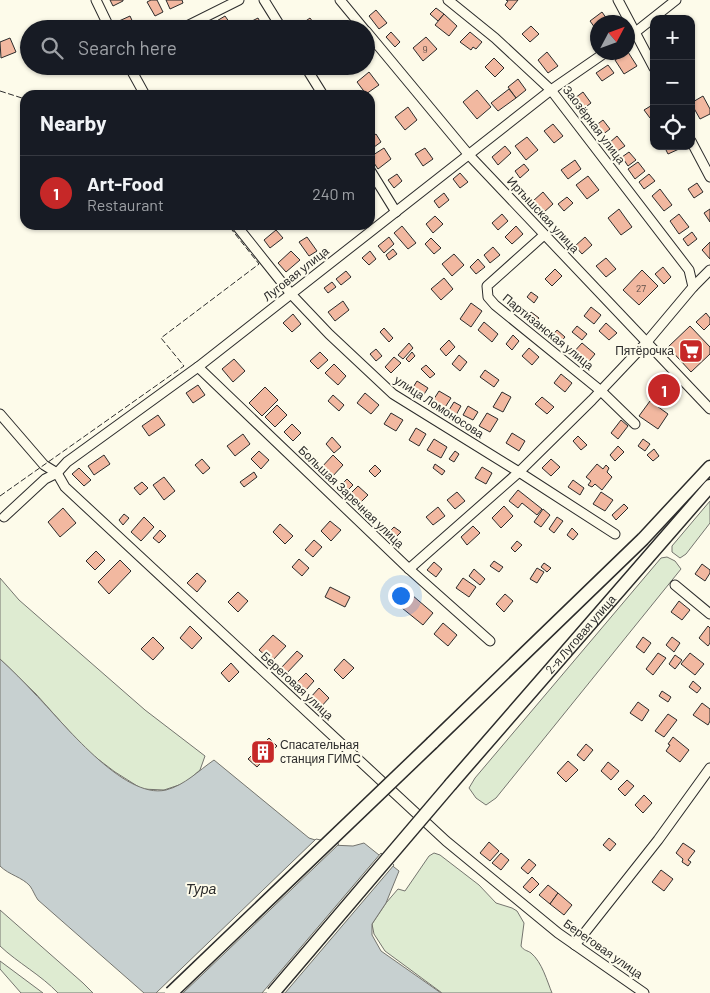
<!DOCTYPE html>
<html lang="en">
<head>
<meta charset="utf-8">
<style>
  body { margin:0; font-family:Barlow,sans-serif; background:#242831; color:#f1f3f6 }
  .controls { position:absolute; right:15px; top:15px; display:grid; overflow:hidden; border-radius:10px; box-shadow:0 1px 4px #0004 }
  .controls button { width:45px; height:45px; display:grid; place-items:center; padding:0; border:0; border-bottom:1px solid #363941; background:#171b24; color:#f1f3f6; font:25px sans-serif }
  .compass { position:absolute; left:590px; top:15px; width:45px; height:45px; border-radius:50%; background:#171b24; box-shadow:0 1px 4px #0004; rotate:49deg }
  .you { position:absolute; left:400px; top:595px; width:18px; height:18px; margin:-12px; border:4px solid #fff; border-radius:50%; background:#1a73e8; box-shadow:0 0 0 8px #1a73e833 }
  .badge { display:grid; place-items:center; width:32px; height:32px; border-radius:50%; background:#c62828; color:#fff; font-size:16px; font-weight:700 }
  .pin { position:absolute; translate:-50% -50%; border:2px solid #fff; box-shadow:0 1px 5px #0006 }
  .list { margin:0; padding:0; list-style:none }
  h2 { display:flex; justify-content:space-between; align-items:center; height:65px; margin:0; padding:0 20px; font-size:21px }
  h2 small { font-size:16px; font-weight:400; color:#9ea1a6 }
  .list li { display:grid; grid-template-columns:32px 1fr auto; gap:15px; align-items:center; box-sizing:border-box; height:75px; padding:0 20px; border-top:1px solid #363941 }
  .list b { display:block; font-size:19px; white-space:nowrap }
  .list p { margin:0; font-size:16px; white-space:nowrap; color:#9ea1a6 }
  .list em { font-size:16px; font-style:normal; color:#9ea1a6 }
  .icon { flex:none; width:28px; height:28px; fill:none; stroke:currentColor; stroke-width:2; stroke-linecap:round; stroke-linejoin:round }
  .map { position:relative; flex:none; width:710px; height:993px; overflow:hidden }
  .search { position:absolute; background:#171b24; box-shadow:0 1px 4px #0004; left:20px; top:20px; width:355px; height:55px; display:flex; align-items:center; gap:12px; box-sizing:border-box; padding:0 18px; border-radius:28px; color:#9ea1a6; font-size:19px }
  .panel { position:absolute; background:#171b24; box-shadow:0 1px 4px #0004; left:20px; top:90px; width:355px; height:140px; border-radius:15px }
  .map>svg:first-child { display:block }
  .green { fill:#deebd1; stroke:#74746e }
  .water { fill:#c7d0d0; stroke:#74746e }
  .pier { fill:#fdfbea; stroke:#74746e }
  .building { fill:#f2b8a0; stroke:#2b2b2b }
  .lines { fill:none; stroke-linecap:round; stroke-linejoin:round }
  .minor-casing { stroke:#2b2b2b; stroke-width:11 }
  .secondary-casing { stroke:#2b2b2b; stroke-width:15 }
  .minor { stroke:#fdfbea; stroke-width:9 }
  .secondary { stroke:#fdfbea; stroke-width:12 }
  .secondary-bridge-casing { stroke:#2b2b2b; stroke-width:15; stroke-linecap:butt }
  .secondary-bridge { stroke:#fdfbea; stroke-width:12 }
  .fence { stroke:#2b2b2b; stroke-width:1; stroke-dasharray:6 2.5; stroke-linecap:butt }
  .labels { text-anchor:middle; stroke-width:4; stroke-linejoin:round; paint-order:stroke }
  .number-label { font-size:10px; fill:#5d4e48 }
  .street-label { font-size:12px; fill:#2b2b2b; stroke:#fdfbea }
  .poi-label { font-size:12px; fill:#2b2b2b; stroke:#fdfbea; text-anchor:end }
  .water-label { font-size:14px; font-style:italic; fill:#2b2b2b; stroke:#fdfbea }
</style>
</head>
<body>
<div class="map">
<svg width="710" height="993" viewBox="0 0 710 993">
  <rect width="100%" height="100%" fill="#fdfbea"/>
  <g class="green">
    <path d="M 710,501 L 710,523 L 686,554 L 680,558 L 672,552 L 672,546 Z"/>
    <path d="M 667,557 L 675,561 L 681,569 L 496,798 L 486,805 L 476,798 L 469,788 L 475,778 L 661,558 Z"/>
    <path d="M 0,578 L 19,600 L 145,710 L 205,756 L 200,770 L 185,783 L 164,790 L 142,789 L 115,772 L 86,750 L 36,694 L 0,659 Z"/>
    <path d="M 434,853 L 440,855 L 479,885 L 496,903 L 512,908 L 517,911 L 524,923 L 521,946 C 524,951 527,950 531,953 C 542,962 547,981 552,993 L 442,993 L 385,951 L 374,934 L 372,924 L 386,903 L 398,889 L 405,891 L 429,856 Z"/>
    <path d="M 0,910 L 83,983 L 93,993 L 58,993 C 41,975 18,963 0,946 Z"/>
    <path d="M 0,961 L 43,993 L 21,993 L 0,969 Z"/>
  </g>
  <path class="water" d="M 0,659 C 12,670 24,682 35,694 C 62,721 123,800 166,790 C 185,785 198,771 214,760 L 309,838 L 331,845 L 353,846 L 364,843 L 399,871 L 386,903 L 372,924 L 372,935 L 381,951 L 441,993 L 144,993 L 38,900 C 35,896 33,890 30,886 C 22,877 9,875 0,866 Z"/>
  <g class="pier">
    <path d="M 316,839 L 339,844 L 183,993 L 156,993 Z"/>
    <path d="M 381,853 L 394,865 L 285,993 L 262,993 Z"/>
  </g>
  <g class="building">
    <path d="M 110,0 L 123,0 L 123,1 L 113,6 Z"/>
    <path d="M 151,0 L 157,0 L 163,12 L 155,16 L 147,2 Z"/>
    <path d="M 166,0 L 182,0 L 183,3 L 170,9 Z"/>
    <path d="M 506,0 L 518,0 L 510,10 L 505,5 L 508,1 Z"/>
    <path d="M 436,8 L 444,14 L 438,21 L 430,14 Z"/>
    <path d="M 376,10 L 387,23 L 379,29 L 369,16 Z"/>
    <path d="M 602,12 L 609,22 L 598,22 L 598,32 L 590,21 Z"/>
    <path d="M 444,14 L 457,26 L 449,36 L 435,25 Z"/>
    <path d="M 130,16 L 136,29 L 122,29 L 119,21 Z"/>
    <path d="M 225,16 L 232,26 L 228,29 L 219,29 L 215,22 Z"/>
    <path d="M 258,18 L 264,29 L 251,29 L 248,23 Z"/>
    <path d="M 310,18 L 318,29 L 294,29 Z"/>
    <path d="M 531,26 L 539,34 L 530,42 L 522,34 Z"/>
    <path d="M 391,32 L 400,42 L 395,47 L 386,37 Z"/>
    <path d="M 470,32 L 482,42 L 476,49 L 473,47 L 471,50 L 460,42 Z"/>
    <path d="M 426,37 L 437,49 L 423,61 L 413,48 Z"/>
    <path d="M 10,38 L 16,52 L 1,58 L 0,42 Z"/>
    <path d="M 547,52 L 558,66 L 548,73 L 538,60 Z"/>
    <path d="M 626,52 L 628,52 L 637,66 L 624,74 L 615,60 Z"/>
    <path d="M 494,58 L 504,68 L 495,77 L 485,67 Z"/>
    <path d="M 608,65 L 614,73 L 602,81 L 596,73 Z"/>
    <path d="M 369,72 L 379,85 L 366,94 L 357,82 Z"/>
    <path d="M 518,79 L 526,90 L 516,98 L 508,87 Z"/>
    <path d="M 509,89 L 516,98 L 498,111 L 491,103 Z"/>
    <path d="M 477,90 L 491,107 L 477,119 L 463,102 Z"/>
    <path d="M 583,92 L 591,103 L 583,109 L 575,98 Z"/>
    <path d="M 703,96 L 710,109 L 710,114 L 700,119 L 691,103 Z"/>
    <path d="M 654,104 L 654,115 L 650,118 L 644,110 Z"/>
    <path d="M 408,107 L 417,120 L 405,130 L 395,117 Z"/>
    <path d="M 603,120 L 610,129 L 602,135 L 595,126 Z"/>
    <path d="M 553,124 L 563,136 L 554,143 L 544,131 Z"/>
    <path d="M 376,134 L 381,142 L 370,150 L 370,138 Z"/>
    <path d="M 617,136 L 625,146 L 616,152 L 609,143 Z"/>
    <path d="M 527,137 L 538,150 L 526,160 L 515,146 Z"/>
    <path d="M 505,146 L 511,153 L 498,165 L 492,157 Z"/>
    <path d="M 664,146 L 678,146 L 679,149 L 668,154 Z"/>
    <path d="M 384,148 L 391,159 L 378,169 L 370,157 Z"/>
    <path d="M 425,148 L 433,159 L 423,166 L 415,154 Z"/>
    <path d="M 629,152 L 636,160 L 628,166 L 622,157 Z"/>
    <path d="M 575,160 L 581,169 L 568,179 L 561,170 Z"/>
    <path d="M 638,162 L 645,171 L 635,179 L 628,169 Z"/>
    <path d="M 524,164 L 529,170 L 520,178 L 515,171 Z"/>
    <path d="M 460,173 L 468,182 L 460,188 L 453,179 Z"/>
    <path d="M 397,174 L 402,181 L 394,188 L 388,180 Z"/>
    <path d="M 649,174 L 655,181 L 644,189 L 639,182 Z"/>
    <path d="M 588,176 L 599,190 L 587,199 L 576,185 Z"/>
    <path d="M 697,183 L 703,192 L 694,198 L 688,189 Z"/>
    <path d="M 660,189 L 672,205 L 664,211 L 652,196 Z"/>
    <path d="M 543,192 L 553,204 L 543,213 L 533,201 Z"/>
    <path d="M 444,193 L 449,200 L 439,208 L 434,201 Z"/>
    <path d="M 567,197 L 573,203 L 564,211 L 558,204 Z"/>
    <path d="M 619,209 L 632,227 L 621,235 L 608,218 Z"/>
    <path d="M 710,209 L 710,222 L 704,213 Z"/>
    <path d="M 502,214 L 508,221 L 498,230 L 492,223 Z"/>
    <path d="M 679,214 L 689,227 L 679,234 L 670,221 Z"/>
    <path d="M 435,216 L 443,224 L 433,233 L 426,224 Z"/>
    <path d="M 402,226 L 416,243 L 408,249 L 394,233 Z"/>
    <path d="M 516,226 L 523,234 L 512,244 L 505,237 Z"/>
    <path d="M 276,230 L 283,238 L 270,248 L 264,240 Z"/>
    <path d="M 692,232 L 697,239 L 688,246 L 683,239 Z"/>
    <path d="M 307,237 L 317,251 L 309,256 L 299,242 Z"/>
    <path d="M 389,237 L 394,244 L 384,253 L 378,246 Z"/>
    <path d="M 585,237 L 592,245 L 582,254 L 575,246 Z"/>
    <path d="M 431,238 L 441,248 L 434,254 L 425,244 Z"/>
    <path d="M 710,242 L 710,259 L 702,250 Z"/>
    <path d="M 493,247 L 500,255 L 490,263 L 484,255 Z"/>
    <path d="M 393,249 L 397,254 L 389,260 L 386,255 Z"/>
    <path d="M 291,251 L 300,260 L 286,272 L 278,263 Z"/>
    <path d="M 370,251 L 376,259 L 369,265 L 362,258 Z"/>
    <path d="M 454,254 L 464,265 L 452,276 L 442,264 Z"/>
    <path d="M 606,258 L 616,269 L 606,277 L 596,266 Z"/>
    <path d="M 478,259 L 485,267 L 476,274 L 470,267 Z"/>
    <path d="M 663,267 L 671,277 L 664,284 L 655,274 Z"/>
    <path d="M 555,269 L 562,276 L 552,286 L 545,279 Z"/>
    <path d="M 642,270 L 658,286 L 639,305 L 623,290 Z"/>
    <path d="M 346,271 L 351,277 L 341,285 L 336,279 Z"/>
    <path d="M 444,278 L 453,289 L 441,300 L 431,289 Z"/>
    <path d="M 332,282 L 336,287 L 328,293 L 324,288 Z"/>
    <path d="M 531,292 L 538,297 L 534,303 L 527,297 Z"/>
    <path d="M 343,301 L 349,310 L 335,321 L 328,312 Z"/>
    <path d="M 471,303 L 482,311 L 471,327 L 460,319 Z"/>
    <path d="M 591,307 L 601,315 L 594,324 L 584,316 Z"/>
    <path d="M 531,312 L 539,318 L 533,325 L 526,319 Z"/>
    <path d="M 706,313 L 710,318 L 710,324 L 704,330 L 696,322 Z"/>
    <path d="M 293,314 L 301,324 L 292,332 L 283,323 Z"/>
    <path d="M 484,322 L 498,334 L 492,342 L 478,330 Z"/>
    <path d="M 606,323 L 617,333 L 609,340 L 599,331 Z"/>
    <path d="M 577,326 L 587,334 L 582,340 L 572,332 Z"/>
    <path d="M 690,326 L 710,347 L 710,354 L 691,372 L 668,347 Z"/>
    <path d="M 384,328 L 393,338 L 389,342 L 380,332 Z"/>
    <path d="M 557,330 L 565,337 L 558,345 L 550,338 Z"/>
    <path d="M 513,335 L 519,341 L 512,350 L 506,344 Z"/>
    <path d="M 449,340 L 455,347 L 446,356 L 440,349 Z"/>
    <path d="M 409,343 L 413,348 L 403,359 L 398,355 Z"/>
    <path d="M 582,343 L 595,354 L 586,365 L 572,354 Z"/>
    <path d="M 529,348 L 539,357 L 532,365 L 522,356 Z"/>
    <path d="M 376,349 L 382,356 L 376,361 L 370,354 Z"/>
    <path d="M 320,352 L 328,360 L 318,369 L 310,361 Z"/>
    <path d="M 412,352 L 415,356 L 409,362 L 406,359 Z"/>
    <path d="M 459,355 L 467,362 L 460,371 L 452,364 Z"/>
    <path d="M 394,357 L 401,363 L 391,373 L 385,367 Z"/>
    <path d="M 234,359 L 245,371 L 233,382 L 222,369 Z"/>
    <path d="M 334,364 L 346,376 L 338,385 L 325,373 Z"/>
    <path d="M 426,365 L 435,374 L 430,378 L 421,369 Z"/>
    <path d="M 485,370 L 499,380 L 494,387 L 480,377 Z"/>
    <path d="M 561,374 L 572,383 L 565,392 L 554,383 Z"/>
    <path d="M 653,380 L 669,392 L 665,398 L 648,386 Z"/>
    <path d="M 417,381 L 428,388 L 423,396 L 412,389 Z"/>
    <path d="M 198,385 L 205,395 L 193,403 L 186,393 Z"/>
    <path d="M 265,387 L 278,400 L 262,416 L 249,403 Z"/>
    <path d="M 439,391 L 451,398 L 444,409 L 432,402 Z"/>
    <path d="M 502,392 L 511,397 L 503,412 L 493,407 Z"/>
    <path d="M 365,393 L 379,405 L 371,414 L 357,403 Z"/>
    <path d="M 333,395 L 344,405 L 339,411 L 328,401 Z"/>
    <path d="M 542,397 L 554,407 L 547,414 L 535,404 Z"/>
    <path d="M 650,401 L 668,414 L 658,429 L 639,416 Z"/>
    <path d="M 454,402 L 461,406 L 456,415 L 449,410 Z"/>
    <path d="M 277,405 L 287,415 L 275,427 L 265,417 Z"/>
    <path d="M 468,406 L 478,412 L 473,420 L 463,415 Z"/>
    <path d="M 391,413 L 403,420 L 396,431 L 384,424 Z"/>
    <path d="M 487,413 L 498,419 L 490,432 L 479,426 Z"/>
    <path d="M 158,415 L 165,425 L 149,436 L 142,426 Z"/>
    <path d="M 621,420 L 628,426 L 618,439 L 611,433 Z"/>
    <path d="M 292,424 L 301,433 L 293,441 L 284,432 Z"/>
    <path d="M 416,428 L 426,434 L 419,446 L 409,440 Z"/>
    <path d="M 512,433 L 525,441 L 519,451 L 506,443 Z"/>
    <path d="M 243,434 L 250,444 L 235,456 L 227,446 Z"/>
    <path d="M 578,436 L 587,445 L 581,450 L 573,441 Z"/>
    <path d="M 332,437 L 341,447 L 334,453 L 326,444 Z"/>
    <path d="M 434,439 L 447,447 L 441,458 L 427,450 Z"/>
    <path d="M 643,439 L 650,444 L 645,451 L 638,446 Z"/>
    <path d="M 618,446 L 624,452 L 615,461 L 610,455 Z"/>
    <path d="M 654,449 L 659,456 L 653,461 L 647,455 Z"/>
    <path d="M 259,451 L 269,460 L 261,469 L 251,459 Z"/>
    <path d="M 455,451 L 459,454 L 454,462 L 449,459 Z"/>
    <path d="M 104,455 L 110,464 L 94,475 L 88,466 Z"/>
    <path d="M 333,455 L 343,465 L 331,478 L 320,469 Z"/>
    <path d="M 202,459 L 210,468 L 203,474 L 195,465 Z"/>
    <path d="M 551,459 L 560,467 L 551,476 L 542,468 Z"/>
    <path d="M 435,464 L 445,471 L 442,475 L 433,468 Z"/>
    <path d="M 597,464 L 603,469 L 606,465 L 609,468 L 607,472 L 612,477 L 602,490 L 595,484 L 592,487 L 588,485 L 591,481 L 586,477 Z"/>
    <path d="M 375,465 L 381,471 L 375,477 L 369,471 Z"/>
    <path d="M 482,467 L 492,473 L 486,484 L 475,478 Z"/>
    <path d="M 79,468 L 91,480 L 84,486 L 72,474 Z"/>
    <path d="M 254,472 L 257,477 L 244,487 L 240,482 Z"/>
    <path d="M 164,477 L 175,491 L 164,500 L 153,485 Z"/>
    <path d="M 347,479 L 353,485 L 345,493 L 339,487 Z"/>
    <path d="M 573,480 L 584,488 L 580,495 L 568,487 Z"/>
    <path d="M 142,482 L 148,488 L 140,495 L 134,488 Z"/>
    <path d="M 358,486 L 368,495 L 358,505 L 348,496 Z"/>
    <path d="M 518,490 L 542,509 L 537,515 L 522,503 L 518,508 L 509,501 Z"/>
    <path d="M 457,492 L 465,501 L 455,509 L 447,500 Z"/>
    <path d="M 601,492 L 613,500 L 605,511 L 593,504 Z"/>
    <path d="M 624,504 L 628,508 L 616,520 L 612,515 Z"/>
    <path d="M 504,506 L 513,516 L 501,528 L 492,518 Z"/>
    <path d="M 438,507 L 445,516 L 433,525 L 426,517 Z"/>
    <path d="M 63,508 L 76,523 L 60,537 L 48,522 Z"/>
    <path d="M 543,509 L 550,515 L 541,527 L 534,522 Z"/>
    <path d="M 124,514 L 129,518 L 123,525 L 119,520 Z"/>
    <path d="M 144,517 L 154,527 L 141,541 L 131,532 Z"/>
    <path d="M 557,517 L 563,521 L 554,533 L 549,529 Z"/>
    <path d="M 330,521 L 341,530 L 331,541 L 321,531 Z"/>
    <path d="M 280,524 L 293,536 L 285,544 L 273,532 Z"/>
    <path d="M 473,526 L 480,533 L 467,545 L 461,537 Z"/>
    <path d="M 394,527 L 401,532 L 394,539 L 388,533 Z"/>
    <path d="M 572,528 L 578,534 L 573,540 L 567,535 Z"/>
    <path d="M 160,530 L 166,536 L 159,543 L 153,538 Z"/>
    <path d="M 314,540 L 322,547 L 313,557 L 305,550 Z"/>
    <path d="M 517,541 L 522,545 L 515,552 L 511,548 Z"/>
    <path d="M 96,551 L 105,560 L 95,570 L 86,561 Z"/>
    <path d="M 299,559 L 309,568 L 302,576 L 292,567 Z"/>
    <path d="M 120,560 L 131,571 L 109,594 L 98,582 Z"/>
    <path d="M 494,561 L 503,567 L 499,572 L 490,566 Z"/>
    <path d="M 434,562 L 442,569 L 436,577 L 427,570 Z"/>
    <path d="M 544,563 L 551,568 L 547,572 L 541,567 Z"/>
    <path d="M 702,564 L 710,570 L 710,573 L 705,581 L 695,574 Z"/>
    <path d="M 537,568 L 544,572 L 537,583 L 530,579 Z"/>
    <path d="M 474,569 L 485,579 L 480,585 L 469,576 Z"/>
    <path d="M 197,573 L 206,581 L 197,592 L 187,583 Z"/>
    <path d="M 463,578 L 476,587 L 469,597 L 456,588 Z"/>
    <path d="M 330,587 L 350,597 L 345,607 L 325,597 Z"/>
    <path d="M 238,592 L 248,601 L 238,612 L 228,602 Z"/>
    <path d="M 505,594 L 513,601 L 504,612 L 496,604 Z"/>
    <path d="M 412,595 L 433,613 L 423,625 L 402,608 Z"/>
    <path d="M 679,601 L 690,610 L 682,620 L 671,612 Z"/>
    <path d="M 443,623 L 457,635 L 448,646 L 434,634 Z"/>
    <path d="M 190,626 L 202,638 L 192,649 L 180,638 Z"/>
    <path d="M 708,626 L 710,628 L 710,643 L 708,646 L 699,638 Z"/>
    <path d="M 273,635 L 286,646 L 272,661 L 259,650 Z"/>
    <path d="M 153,637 L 164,648 L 153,660 L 141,649 Z"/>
    <path d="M 643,637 L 651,643 L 644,653 L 636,647 Z"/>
    <path d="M 672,637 L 680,643 L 674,652 L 666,645 Z"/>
    <path d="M 297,651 L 303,656 L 285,675 L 280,669 Z"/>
    <path d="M 658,653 L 666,658 L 653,675 L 646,669 Z"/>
    <path d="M 690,653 L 704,664 L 695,675 L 681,664 Z"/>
    <path d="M 675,655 L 682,660 L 675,669 L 669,664 Z"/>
    <path d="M 344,659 L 354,668 L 343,679 L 334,670 Z"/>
    <path d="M 231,663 L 239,672 L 229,682 L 221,673 Z"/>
    <path d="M 306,673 L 314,681 L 306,690 L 297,682 Z"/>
    <path d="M 693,681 L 701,688 L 697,693 L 689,687 Z"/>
    <path d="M 319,688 L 329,698 L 320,708 L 310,698 Z"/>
    <path d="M 662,691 L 671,697 L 668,702 L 659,696 Z"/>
    <path d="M 638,702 L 649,710 L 642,721 L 630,713 Z"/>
    <path d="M 702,703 L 710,709 L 710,721 L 708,725 L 693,715 Z"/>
    <path d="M 668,714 L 677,720 L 664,737 L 655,731 Z"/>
    <path d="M 673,737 L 689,750 L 680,762 L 666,751 L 670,745 L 668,744 Z"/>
    <path d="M 269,738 L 277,746 L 257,767 L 248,759 Z"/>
    <path d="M 586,744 L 593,750 L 584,761 L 577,755 Z"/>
    <path d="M 568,761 L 578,770 L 566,782 L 557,773 Z"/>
    <path d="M 608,762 L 619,771 L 611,780 L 601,771 Z"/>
    <path d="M 627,780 L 634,786 L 625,796 L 618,789 Z"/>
    <path d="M 644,795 L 652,803 L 643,813 L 635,805 Z"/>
    <path d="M 609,838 L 616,844 L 610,851 L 603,845 Z"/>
    <path d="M 489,842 L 499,851 L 490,861 L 480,853 Z"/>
    <path d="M 683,843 L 695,851 L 688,860 L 691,862 L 688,866 L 682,862 L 683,859 L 676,853 Z"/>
    <path d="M 501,853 L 509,860 L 501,870 L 492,863 Z"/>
    <path d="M 529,859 L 536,865 L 528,874 L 521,868 Z"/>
    <path d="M 661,870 L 673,879 L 664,891 L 652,882 Z"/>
    <path d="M 532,877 L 539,884 L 530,893 L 523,887 Z"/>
    <path d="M 548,885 L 558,893 L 550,904 L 539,895 Z"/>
    <path d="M 558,893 L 572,905 L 564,915 L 550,904 Z"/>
  </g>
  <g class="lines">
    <defs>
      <g id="minor">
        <path d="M 96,0 L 110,29"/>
        <path d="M 264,0 L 282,29"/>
        <path d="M 340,0 L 364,29"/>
        <path d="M 448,0 L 495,38 L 551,90 L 689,270 L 693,287"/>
        <path d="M 618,0 L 654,68"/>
        <path d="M 181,29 L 239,0"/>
        <path d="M 366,31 L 469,155 L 710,409"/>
        <path d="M 628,38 L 676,0"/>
        <path d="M 129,66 L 145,95"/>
        <path d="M 305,66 L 323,95"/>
        <path d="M 691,141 L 710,177"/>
        <path d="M 370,170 L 396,212"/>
        <path d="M 236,225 L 291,294 L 329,334 L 393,394 L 519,472 L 615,534"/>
        <path d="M 544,235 L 487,286 L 488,297 L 495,305 L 601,391 L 635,424"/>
        <path d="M 198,367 L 409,569 L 490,641"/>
        <path d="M 0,414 L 44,465 L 57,473 L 65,487 L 446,841 L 558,933 L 644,993"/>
        <path d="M 4,517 L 45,479 L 57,473 L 67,462 L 198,367 L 551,90 L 606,52"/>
        <path d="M 409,569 L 519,472 L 592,400 L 646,343 L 693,287 L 710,270"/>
        <path d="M 675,585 L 710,614"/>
        <path d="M 575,945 L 658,840 L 710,768"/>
      </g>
      <g id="secondary">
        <path d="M 432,743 L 643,539 L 710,467"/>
        <path id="s1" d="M 451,784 L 710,486"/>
      </g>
    </defs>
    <use href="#minor" class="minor-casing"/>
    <use href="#secondary" class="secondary-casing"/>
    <use href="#minor" class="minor"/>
    <use href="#secondary" class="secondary"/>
    <defs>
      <g id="secondary-bridge">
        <path d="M 171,993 L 432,743"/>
        <path d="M 273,993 L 451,784"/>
      </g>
    </defs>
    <use href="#secondary-bridge" class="secondary-bridge-casing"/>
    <use href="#secondary-bridge" class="secondary-bridge"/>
    <g class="fence">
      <path d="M 0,91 L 25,99"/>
      <path d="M 126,95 L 131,92 L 133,95"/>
      <path d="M 0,496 L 184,366 L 161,338 L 259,264 L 228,225"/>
    </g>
  </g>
  <defs>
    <symbol id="supermarket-square" viewBox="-11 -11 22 22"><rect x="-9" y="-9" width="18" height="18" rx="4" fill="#c62828" stroke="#fdfbea"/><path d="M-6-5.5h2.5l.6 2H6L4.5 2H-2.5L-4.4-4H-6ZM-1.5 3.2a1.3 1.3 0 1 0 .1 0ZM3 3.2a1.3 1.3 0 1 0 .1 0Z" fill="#fff"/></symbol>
    <symbol id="building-square" viewBox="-11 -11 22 22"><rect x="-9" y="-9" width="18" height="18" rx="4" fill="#c62828" stroke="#fdfbea"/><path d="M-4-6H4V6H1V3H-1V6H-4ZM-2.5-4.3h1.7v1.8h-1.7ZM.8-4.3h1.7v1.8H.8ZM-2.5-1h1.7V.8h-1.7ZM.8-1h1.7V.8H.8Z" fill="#fff"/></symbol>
  </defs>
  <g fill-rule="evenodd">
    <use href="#supermarket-square" x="677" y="337" width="28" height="28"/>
    <use href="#building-square" x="249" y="738" width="28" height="28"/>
  </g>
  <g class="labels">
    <g class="number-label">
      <text x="425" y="53">9</text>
      <text x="641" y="292">27</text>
    </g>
    <g class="street-label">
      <text transform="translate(594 125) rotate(53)" y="4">Заозёрная улица</text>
      <text transform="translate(543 215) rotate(47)" y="4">Иртышская улица</text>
      <text transform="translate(296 274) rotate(-38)" y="4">Луговая улица</text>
      <text transform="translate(548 332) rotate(39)" y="4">Партизанская улица</text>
      <text transform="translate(439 407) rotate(33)" y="4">улица Ломоносова</text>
      <text transform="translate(351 497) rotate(44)" y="4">Большая Заречная улица</text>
      <text dy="4" stroke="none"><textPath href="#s1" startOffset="198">2-я Луговая улица</textPath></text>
      <text transform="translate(297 686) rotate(43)" y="4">Береговая улица</text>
      <text transform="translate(603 949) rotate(35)" y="4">Береговая улица</text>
    </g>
    <g class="poi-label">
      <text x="674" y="355">Пятёрочка</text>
      <text x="280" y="749" text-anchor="start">Спасательная<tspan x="280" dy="14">станция ГИМС</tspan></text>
    </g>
    <g class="water-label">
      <text x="201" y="894">Тура</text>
    </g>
  </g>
</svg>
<div class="controls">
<button>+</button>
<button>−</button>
<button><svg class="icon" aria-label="locate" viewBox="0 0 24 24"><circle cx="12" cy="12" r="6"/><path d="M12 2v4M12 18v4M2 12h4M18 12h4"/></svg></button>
</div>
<svg class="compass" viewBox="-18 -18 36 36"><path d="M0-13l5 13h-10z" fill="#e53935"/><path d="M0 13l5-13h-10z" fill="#9ea1a6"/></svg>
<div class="you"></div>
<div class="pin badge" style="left:664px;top:390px">1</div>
<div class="search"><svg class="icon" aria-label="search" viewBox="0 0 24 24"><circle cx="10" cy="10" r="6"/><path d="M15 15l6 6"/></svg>Search here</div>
<section class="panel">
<h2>Nearby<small></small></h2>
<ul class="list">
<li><span class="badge">1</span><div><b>Art-Food</b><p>Restaurant</p></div><em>240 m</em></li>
</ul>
</section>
</div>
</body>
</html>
